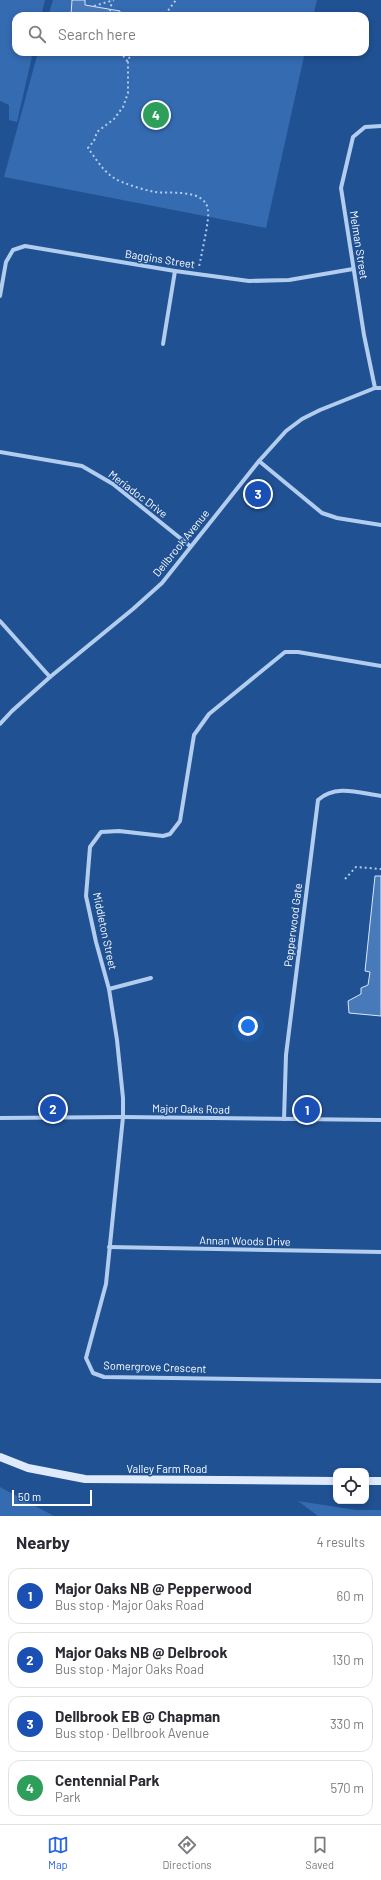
<!DOCTYPE html>
<html lang="en">
<head>
<meta charset="utf-8">
<style>
  body { margin:0; font-family:Barlow,sans-serif; background:#f7f7f7; color:#2b2b33 }
  .controls { position:absolute; right:12px; bottom:12px; display:grid; overflow:hidden; border-radius:8px; box-shadow:0 2px 6px #0003 }
  .controls button { width:36px; height:36px; display:grid; place-items:center; padding:0; border:0; border-bottom:1px solid #e1e1e2; background:#fff; color:#2b2b33; font:20px sans-serif }
  .scale { position:absolute; left:12px; bottom:10px; width:80px; box-sizing:border-box; padding-left:4px; border:2px solid #fff; border-top:0; font-size:11px; line-height:14px; white-space:nowrap; color:#fff; -webkit-text-stroke:3px #205193; paint-order:stroke }
  .you { position:absolute; left:248px; top:1026px; width:14px; height:14px; margin:-10px; border:3px solid #fff; border-radius:50%; background:#1a73e8; box-shadow:0 0 0 6px #1a73e833 }
  .badge { display:grid; place-items:center; width:26px; height:26px; border-radius:50%; background:#2563eb; color:#fff; font-size:13px; font-weight:700 }
  .pin { position:absolute; translate:-50% -50%; border:2px solid #fff; box-shadow:0 1px 4px #0006 }
  .list { margin:0; padding:0; list-style:none }
  h2 { display:flex; justify-content:space-between; align-items:center; height:52px; margin:0; padding:0 16px; font-size:17px }
  h2 small { font-size:13px; font-weight:400; color:#7c7c81 }
  .list li { display:grid; grid-template-columns:26px 1fr auto; gap:12px; align-items:center; box-sizing:border-box; height:56px; margin:0 8px 8px; padding:0 8px; border:1px solid #e1e1e2; border-radius:12px }
  .list b { display:block; font-size:15px; white-space:nowrap }
  .list p { margin:0; font-size:13px; white-space:nowrap; color:#7c7c81 }
  .list em { font-size:13px; font-style:normal; color:#7c7c81 }
  .icon { flex:none; width:22px; height:22px; fill:none; stroke:currentColor; stroke-width:2; stroke-linecap:round; stroke-linejoin:round }
  .map { position:relative; flex:none; width:381px; height:1516px; overflow:hidden }
  .search { position:absolute; background:#fff; box-shadow:0 2px 6px #0003; left:12px; right:12px; top:12px; height:44px; display:flex; align-items:center; gap:10px; box-sizing:border-box; padding:0 14px; border-radius:12px; color:#7c7c81; font-size:15px }
  .sheet { height:308px; background:#fff }
  nav { display:flex; justify-content:space-around; align-items:center; box-sizing:border-box; height:56px; border-top:1px solid #e1e1e2; background:#fff; font-size:11px; color:#7c7c81 }
  nav a { display:grid; justify-items:center; gap:2px }
  nav .on { color:#2563eb }
  .map>svg:first-child { display:block }
  .green { fill:#346bb1 }
  .building { fill:#487aba; stroke:#d8e7fa }
  .lines { fill:none; stroke-linecap:round; stroke-linejoin:round }
  .path { stroke:#b2cdee; stroke-width:2; stroke-dasharray:2 3; stroke-linecap:butt }
  .street { stroke:#b2cdee; stroke-width:4 }
  .secondary { stroke:#dfeafa; stroke-width:8 }
  .labels { text-anchor:middle; stroke-width:3; stroke-linejoin:round; paint-order:stroke }
  .street-label { font-size:11px; fill:#fff; stroke:#205193 }
</style>
</head>
<body>
<div class="map">
<svg width="381" height="1516" viewBox="0 0 381 1516">
  <rect width="100%" height="100%" fill="#205193"/>
  <g class="green">
    <path d="M 0,0 L 45,0 L 41,16 L 16,16 L 16,52 L 33,52 L 17,122 L 9,120 L 9,105 L 0,101 Z"/>
    <path d="M 53,0 L 317,0 L 313,16 L 48,16 Z"/>
    <path d="M 38,52 L 305,52 L 266,228 L 4,177 Z"/>
    <path d="M 0,1487 L 54,1516 L 0,1516 Z"/>
    <path d="M 298,1501 L 356,1510 L 381,1510 L 381,1516 L 318,1516 Z"/>
  </g>
  <g class="building">
    <path d="M 72,0 L 85,0 L 85,5 L 120,11 L 119,16 L 71,15 Z"/>
    <path d="M 375,876 L 381,876 L 381,1016 L 349,1013 L 348,1001 L 361,994 L 361,988 L 368,985 L 370,972 L 365,971 Z"/>
  </g>
  <g class="lines">
    <g class="path">
      <path d="M 94,6 L 114,0"/>
      <path d="M 109,16 L 112,1"/>
      <path d="M 160,16 L 167,12 L 176,0"/>
      <path d="M 120,52 L 128,62"/>
      <path d="M 131,52 L 128,62 L 128,93 L 123,107 L 114,119 L 97,132 L 94,141 L 88,148 C 98,162 106,176 122,182 C 132,186 144,190 155,192 C 170,194 205,188 208,210 C 210,218 201,256 199,267"/>
      <path d="M 345,879 L 356,867 L 381,869"/>
    </g>
    <g class="street">
      <path d="M 0,296 L 6,262 L 13,250 L 25,246 L 175,271 L 249,281 L 289,280 L 353,269"/>
      <path d="M 163,344 L 175,271"/>
      <path d="M 375,388 L 364,335 L 341,188 L 353,137 L 365,127 L 381,126"/>
      <path d="M 0,452 L 82,466 L 113,484 L 190,546"/>
      <path d="M 259,461 L 322,513 L 337,518 L 381,525"/>
      <path d="M 0,621 L 50,677"/>
      <path d="M 381,666 L 298,652 L 285,652 L 209,714 L 194,735 L 180,821 L 170,834 L 163,836 L 119,831 L 101,832 L 90,847 L 86,896 L 96,942 L 109,989 L 117,1040 L 123,1098 L 123,1117 L 106,1284 L 86,1358 L 93,1373 L 104,1377 L 381,1381"/>
      <path d="M 0,724 L 12,711 L 50,677 L 133,609 L 162,583 L 259,461 L 286,431 L 302,419 L 320,410 L 375,388 L 381,388"/>
      <path d="M 109,989 L 151,978"/>
      <path d="M 0,1118 L 123,1117 L 381,1120"/>
      <path d="M 284,1119 L 286,1055 L 318,800 C 336,784 359,793 381,796"/>
      <path d="M 109,1247 L 381,1252"/>
    </g>
    <g class="secondary">
      <path d="M 0,1457 L 28,1468 L 85,1479 L 336,1481"/>
      <path d="M 366,1481 L 381,1481"/>
    </g>
  </g>
  <g class="labels">
    <g class="street-label">
      <text transform="translate(359 245) rotate(81)" y="4">Melman Street</text>
      <text transform="translate(160 259) rotate(9)" y="4">Baggins Street</text>
      <text transform="translate(138 494) rotate(37)" y="4">Meriadoc Drive</text>
      <text transform="translate(181 543) rotate(-51)" y="4">Dellbrook Avenue</text>
      <text transform="translate(293 925) rotate(-83)" y="4">Pepperwood Gate</text>
      <text transform="translate(105 931) rotate(78)" y="4">Middleton Street</text>
      <text transform="translate(191 1109) rotate(1)" y="4">Major Oaks Road</text>
      <text transform="translate(245 1241) rotate(1)" y="4">Annan Woods Drive</text>
      <text transform="translate(155 1367) rotate(2)" y="4">Somergrove Crescent</text>
      <text x="167" y="1473">Valley Farm Road</text>
    </g>
  </g>
</svg>
<div class="controls">
<button><svg class="icon" aria-label="locate" viewBox="0 0 24 24"><circle cx="12" cy="12" r="6"/><path d="M12 2v4M12 18v4M2 12h4M18 12h4"/></svg></button>
</div>
<div class="scale">50 m</div>
<div class="you"></div>
<div class="pin badge" style="left:307px;top:1110px;background:#1a4fb4">1</div>
<div class="pin badge" style="left:53px;top:1109px;background:#1a4fb4">2</div>
<div class="pin badge" style="left:258px;top:494px;background:#1a4fb4">3</div>
<div class="pin badge" style="left:156px;top:115px;background:#2e9e5b">4</div>
<div class="search"><svg class="icon" aria-label="search" viewBox="0 0 24 24"><circle cx="10" cy="10" r="6"/><path d="M15 15l6 6"/></svg>Search here</div>
</div>
<section class="sheet">
<h2>Nearby<small>4 results</small></h2>
<ul class="list">
<li><span class="badge" style="background:#1a4fb4">1</span><div><b>Major Oaks NB @ Pepperwood</b><p>Bus stop · Major Oaks Road</p></div><em>60 m</em></li>
<li><span class="badge" style="background:#1a4fb4">2</span><div><b>Major Oaks NB @ Delbrook</b><p>Bus stop · Major Oaks Road</p></div><em>130 m</em></li>
<li><span class="badge" style="background:#1a4fb4">3</span><div><b>Dellbrook EB @ Chapman</b><p>Bus stop · Dellbrook Avenue</p></div><em>330 m</em></li>
<li><span class="badge" style="background:#2e9e5b">4</span><div><b>Centennial Park</b><p>Park</p></div><em>570 m</em></li>
</ul>
</section>
<nav>
<a class="on"><svg class="icon" aria-label="map" viewBox="0 0 24 24"><path d="M3 6l6-2 6 2 6-2v14l-6 2-6-2-6 2zM9 4v14M15 6v14"/></svg>Map</a>
<a><svg class="icon" aria-label="directions" viewBox="0 0 24 24"><path d="M12 3l9 9-9 9-9-9zM9 14v-3h6M13 9l2 2-2 2"/></svg>Directions</a>
<a><svg class="icon" aria-label="saved" viewBox="0 0 24 24"><path d="M7 4h10v16l-5-4-5 4z"/></svg>Saved</a>
</nav>
</body>
</html>
